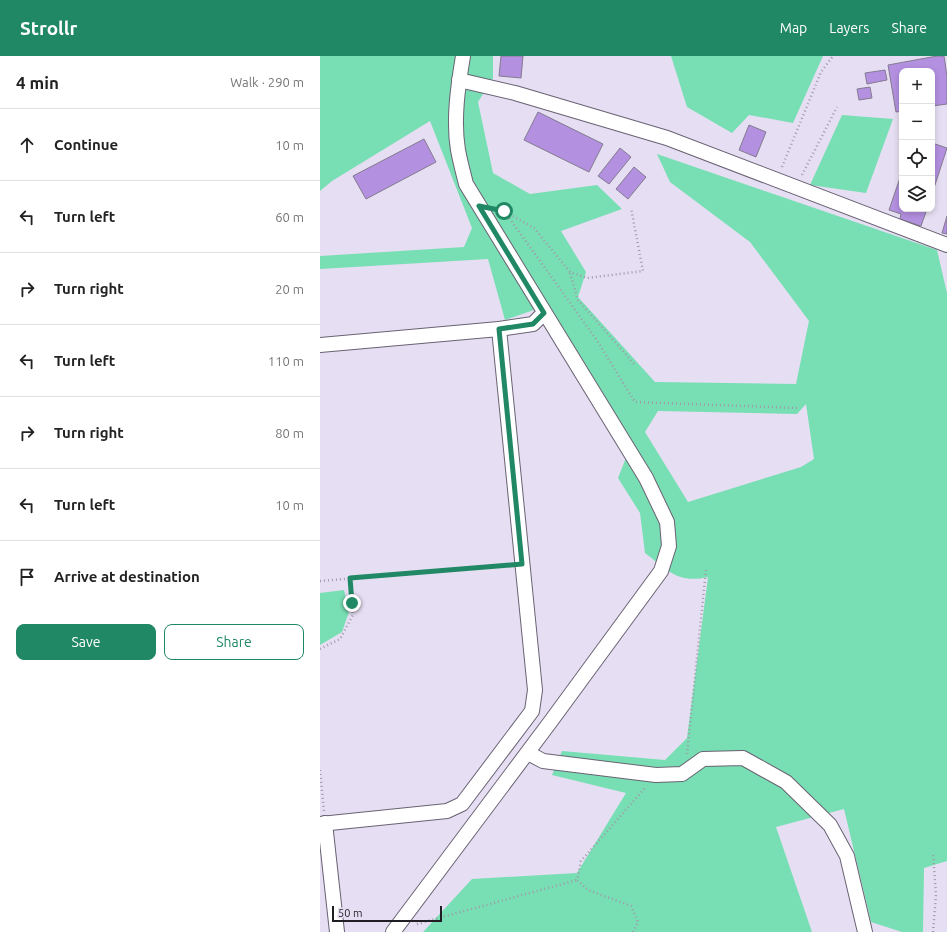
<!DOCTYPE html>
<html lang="en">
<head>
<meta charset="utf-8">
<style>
  body { margin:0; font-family:Ubuntu,sans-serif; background:#f2f2f2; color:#222 }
  .controls { position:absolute; right:12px; top:12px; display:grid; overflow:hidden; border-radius:8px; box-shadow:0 2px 6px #0003 }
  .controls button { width:36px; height:36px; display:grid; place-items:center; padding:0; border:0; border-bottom:1px solid #e0e0e0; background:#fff; color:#222; font:20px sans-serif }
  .scale { position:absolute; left:12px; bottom:10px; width:110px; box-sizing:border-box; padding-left:4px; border:2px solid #201d25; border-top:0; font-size:11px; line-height:14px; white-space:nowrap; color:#201d25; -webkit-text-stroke:3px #e6def2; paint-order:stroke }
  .stop { position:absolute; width:12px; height:12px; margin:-9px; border:3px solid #208864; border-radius:50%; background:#fff }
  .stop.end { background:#208864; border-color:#fff; box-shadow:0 1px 4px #0008 }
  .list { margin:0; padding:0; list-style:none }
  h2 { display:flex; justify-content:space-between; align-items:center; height:52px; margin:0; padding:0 16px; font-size:17px }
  h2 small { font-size:13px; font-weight:400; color:#767676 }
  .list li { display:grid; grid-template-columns:26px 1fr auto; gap:12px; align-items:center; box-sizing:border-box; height:72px; padding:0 16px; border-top:1px solid #e0e0e0 }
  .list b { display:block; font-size:15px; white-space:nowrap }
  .list em { font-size:13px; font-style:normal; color:#767676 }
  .actions { display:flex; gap:8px; padding:12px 16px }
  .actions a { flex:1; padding:9px 0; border:1px solid #208864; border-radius:8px; text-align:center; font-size:14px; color:#208864 }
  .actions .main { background:#208864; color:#fff }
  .icon { flex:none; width:22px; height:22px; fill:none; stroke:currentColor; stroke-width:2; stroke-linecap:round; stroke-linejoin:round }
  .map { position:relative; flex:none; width:627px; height:876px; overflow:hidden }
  header { display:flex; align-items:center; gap:24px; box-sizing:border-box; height:56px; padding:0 20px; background:#208864; color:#fff }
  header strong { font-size:19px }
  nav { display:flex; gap:22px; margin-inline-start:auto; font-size:14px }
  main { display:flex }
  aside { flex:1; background:#fff }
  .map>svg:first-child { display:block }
  .green { fill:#78dfb4; fill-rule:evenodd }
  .building { fill:#b490e1; stroke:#837b8e }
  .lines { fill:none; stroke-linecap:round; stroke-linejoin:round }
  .minor-casing { stroke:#696273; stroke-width:16 }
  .path { stroke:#a09aaa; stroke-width:2.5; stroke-dasharray:1 3; stroke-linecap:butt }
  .minor { stroke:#fff; stroke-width:14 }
  .route { stroke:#208864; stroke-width:5 }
</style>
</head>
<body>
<header>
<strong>Strollr</strong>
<nav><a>Map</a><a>Layers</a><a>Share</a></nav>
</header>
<main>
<aside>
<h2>4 min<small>Walk · 290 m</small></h2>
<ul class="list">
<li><svg class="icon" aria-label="ahead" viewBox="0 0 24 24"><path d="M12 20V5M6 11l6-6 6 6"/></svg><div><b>Continue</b></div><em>10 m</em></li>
<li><svg class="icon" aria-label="left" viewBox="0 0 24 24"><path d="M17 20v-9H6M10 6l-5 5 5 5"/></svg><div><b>Turn left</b></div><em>60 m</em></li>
<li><svg class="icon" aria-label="right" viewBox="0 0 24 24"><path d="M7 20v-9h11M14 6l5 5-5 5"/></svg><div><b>Turn right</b></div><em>20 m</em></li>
<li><svg class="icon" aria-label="left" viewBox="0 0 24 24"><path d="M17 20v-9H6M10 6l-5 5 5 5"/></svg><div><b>Turn left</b></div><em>110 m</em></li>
<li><svg class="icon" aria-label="right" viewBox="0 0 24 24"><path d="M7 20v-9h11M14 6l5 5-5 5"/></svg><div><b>Turn right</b></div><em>80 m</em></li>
<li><svg class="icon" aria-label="left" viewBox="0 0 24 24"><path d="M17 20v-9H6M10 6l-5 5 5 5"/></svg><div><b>Turn left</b></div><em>10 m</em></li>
<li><svg class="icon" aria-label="arrive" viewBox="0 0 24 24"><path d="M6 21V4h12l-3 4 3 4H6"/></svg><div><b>Arrive at destination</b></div></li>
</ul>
<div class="actions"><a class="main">Save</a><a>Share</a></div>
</aside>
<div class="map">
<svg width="627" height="876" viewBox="0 0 627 876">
  <rect width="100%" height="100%" fill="#e6def2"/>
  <g class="green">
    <path d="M 0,0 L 173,0 L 173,22 L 158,46 L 173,117 L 210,138 L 277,129 L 302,153 L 241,175 L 266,216 L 258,241 L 335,326 L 476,328 L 489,265 L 430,186 L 350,126 L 337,98 L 617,194 L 627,237 L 627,805 L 604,812 L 603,876 L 582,876 L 551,866 L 524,753 L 456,771 L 492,876 L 103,876 L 152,823 L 257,817 L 306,737 L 232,719 L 242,695 L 345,704 L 367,682 L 388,521 C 358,528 347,514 325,497 L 320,457 L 298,422 L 311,389 L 228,249 L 185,264 L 168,203 L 0,213 L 0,200 L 144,191 L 152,172 L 110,65 L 12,125 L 0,135 ZM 486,348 L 494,403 L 481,411 L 368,446 L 325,376 L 338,355 L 477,358 Z"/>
    <path d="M 351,0 L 503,0 L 473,67 L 429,59 L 412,77 L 367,51 Z"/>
    <path d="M 522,59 L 573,63 L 546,137 L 490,129 Z"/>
    <path d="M 24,534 L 29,556 L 22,576 L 0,589 L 0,537 Z"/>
  </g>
  <g class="building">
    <path d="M 181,0 L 203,0 L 201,22 L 179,20 Z"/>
    <path d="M 617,0 L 624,0 L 627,20 L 627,48 L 612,50 L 612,15 L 582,15 L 582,55 L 576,56 L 568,9 Z"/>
    <path d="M 565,14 L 567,24 L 547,28 L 545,17 Z"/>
    <path d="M 550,31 L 552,42 L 539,44 L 537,33 Z"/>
    <path d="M 218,56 L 283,88 L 269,116 L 204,84 Z"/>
    <path d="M 429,69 L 446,76 L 436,101 L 419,94 Z"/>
    <path d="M 104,83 L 116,106 L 46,143 L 33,120 Z"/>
    <path d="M 612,87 L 627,92 L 612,138 Z"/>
    <path d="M 300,92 L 311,101 L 289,128 L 278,120 Z"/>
    <path d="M 314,111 L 326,121 L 308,143 L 296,133 Z"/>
    <path d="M 582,116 L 582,153 L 607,153 L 601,170 L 580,163 L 581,158 L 569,154 Z"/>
    <path d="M 627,160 L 627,178 L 622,177 Z"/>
  </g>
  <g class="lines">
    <defs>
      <g id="minor">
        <path d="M 139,24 L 195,37 L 347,82 L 627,189"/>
        <path d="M 0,289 L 179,273 L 213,268 L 224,257"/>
        <path d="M 208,697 L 223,705 L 336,719 L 362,718 L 383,703 L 423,702 L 466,726 L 510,769 L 527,800 L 545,876"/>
        <path d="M 5,767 L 17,876"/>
        <path d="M 0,768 L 127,755 L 142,748 L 212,655 L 215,634 L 179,273"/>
        <path d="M 73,876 L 231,665 L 341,515 L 349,490 L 347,466 L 326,422 L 146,128 C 143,116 140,105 138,94 C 133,64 138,30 143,0"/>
      </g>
    </defs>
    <use href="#minor" class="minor-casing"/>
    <g class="path">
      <path d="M 462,111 L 501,16 L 513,0"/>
      <path d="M 482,119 L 517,51"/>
      <path d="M 177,153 L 184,155 L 276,283 L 315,346 L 477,352"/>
      <path d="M 186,156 L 214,172 L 250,216 L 267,222 L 323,215 L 311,152"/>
      <path d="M 250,217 L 258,244 L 316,310"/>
      <path d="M 0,525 L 189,509"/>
      <path d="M 0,593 L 20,583 L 33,559 L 30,522"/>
      <path d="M 367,698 L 386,514"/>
      <path d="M 0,714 L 4,755"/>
      <path d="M 97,868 L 257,824"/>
      <path d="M 313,876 L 318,866 L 311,850 L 268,834 L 257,824 L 261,805 L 325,732"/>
      <path d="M 613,876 L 616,839 L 613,797"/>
    </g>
    <use href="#minor" class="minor"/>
  </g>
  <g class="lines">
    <path class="route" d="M 32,547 L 30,522 L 202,508 L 179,273 L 213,268 L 224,257 L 159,150 L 184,155"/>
  </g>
</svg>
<div class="controls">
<button>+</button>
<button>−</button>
<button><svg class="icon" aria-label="locate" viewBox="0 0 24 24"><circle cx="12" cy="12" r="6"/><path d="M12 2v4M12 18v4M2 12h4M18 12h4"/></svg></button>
<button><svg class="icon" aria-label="layers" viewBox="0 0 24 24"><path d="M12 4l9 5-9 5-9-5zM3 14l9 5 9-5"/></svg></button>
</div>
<div class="scale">50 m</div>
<div class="stop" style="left:184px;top:155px"></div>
<div class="stop end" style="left:32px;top:547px"></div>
</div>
</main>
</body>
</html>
